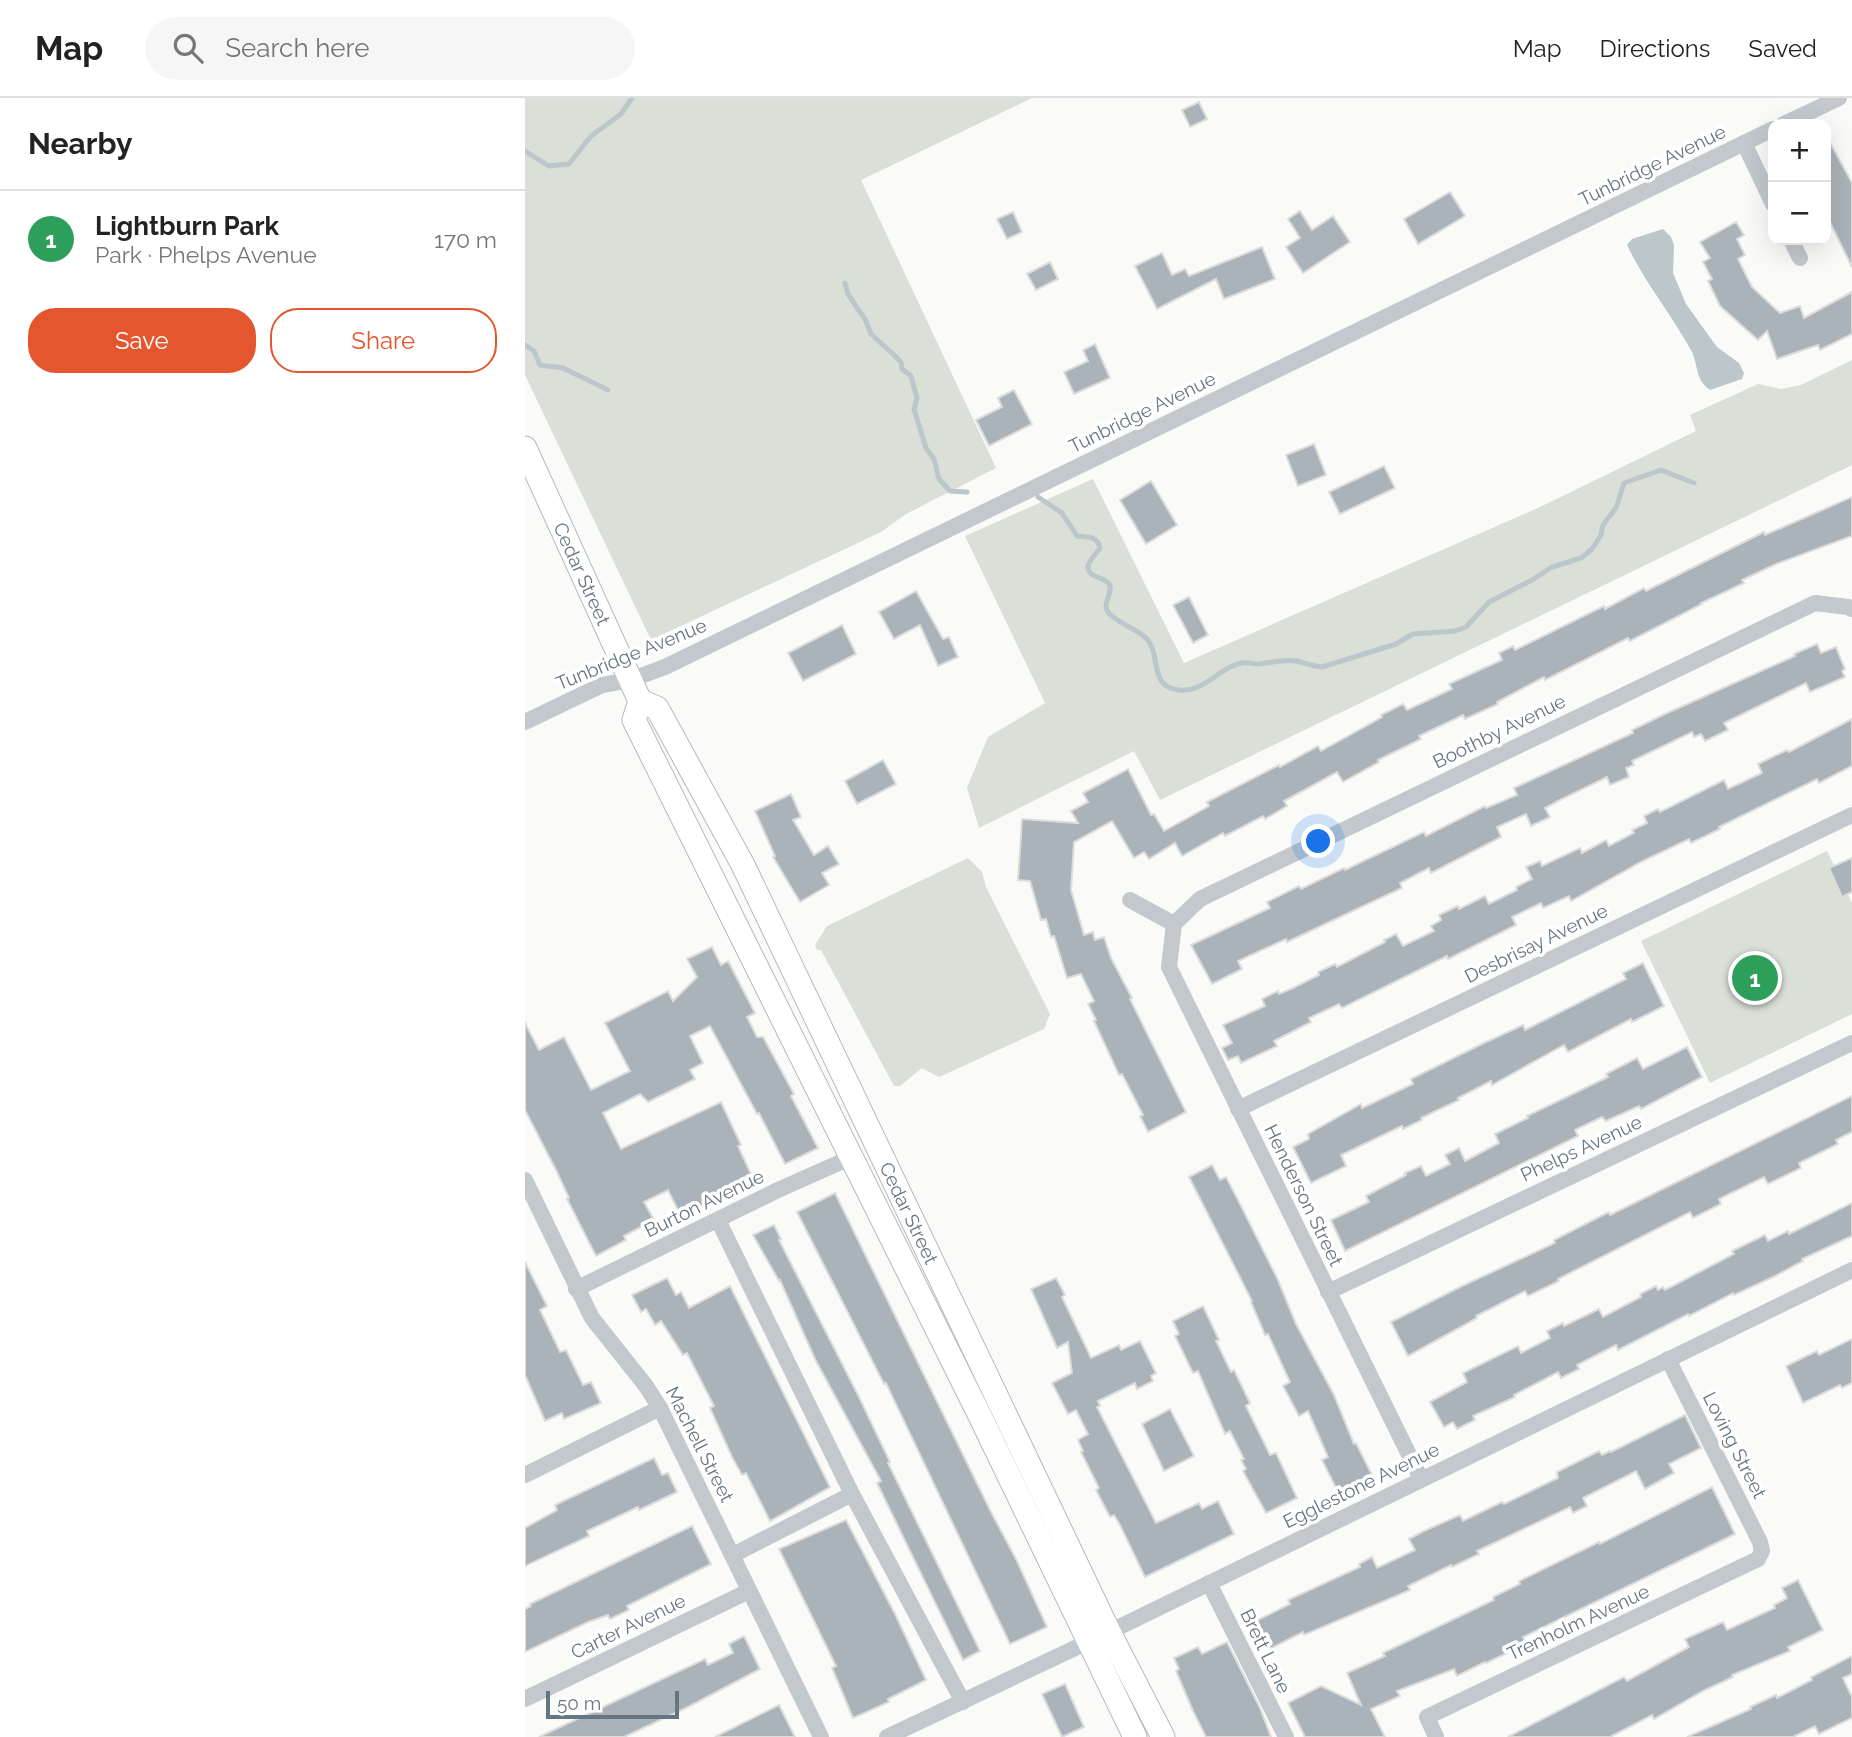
<!DOCTYPE html>
<html lang="en">
<head>
<meta charset="utf-8">
<style>
  body { margin:0; font-family:Raleway,sans-serif; background:#f6f6f6; color:#222 }
  .controls { position:absolute; right:21px; top:21px; display:grid; overflow:hidden; border-radius:14px; box-shadow:0 7px 28px #0002 }
  .controls button { width:63px; height:63px; display:grid; place-items:center; padding:0; border:0; border-bottom:2px solid #e0e0e0; background:#fff; color:#222; font:35px sans-serif }
  .scale { position:absolute; left:21px; bottom:18px; width:133px; box-sizing:border-box; padding-left:7px; border:4px solid #657683; border-top:0; font-size:19px; line-height:24px; white-space:nowrap; color:#657683; -webkit-text-stroke:5px #fff; paint-order:stroke }
  .you { position:absolute; left:794px; top:744px; width:24px; height:24px; margin:-18px; border:5px solid #fff; border-radius:50%; background:#1a73e8; box-shadow:0 0 0 10px #1a73e833 }
  .badge { display:grid; place-items:center; width:46px; height:46px; border-radius:50%; background:#e4572e; color:#fff; font-size:23px; font-weight:700 }
  .pin { position:absolute; translate:-50% -50%; border:4px solid #fff; box-shadow:0 2px 7px #0006 }
  .list { margin:0; padding:0; list-style:none }
  h2 { display:flex; justify-content:space-between; align-items:center; height:91px; margin:0; padding:0 28px; font-size:30px }
  h2 small { font-size:23px; font-weight:400; color:#767676 }
  .list li { display:grid; grid-template-columns:46px 1fr auto; gap:21px; align-items:center; box-sizing:border-box; height:98px; padding:0 28px; border-top:2px solid #e0e0e0 }
  .list b { display:block; font-size:26px; white-space:nowrap }
  .list p { margin:0; font-size:23px; white-space:nowrap; color:#767676 }
  .list em { font-size:23px; font-style:normal; color:#767676 }
  .actions { display:flex; gap:14px; padding:21px 28px }
  .actions a { flex:1; padding:16px 0; border:2px solid #e4572e; border-radius:28px; text-align:center; font-size:24px; color:#e4572e }
  .actions .main { background:#e4572e; color:#fff }
  .icon { flex:none; width:38px; height:38px; fill:none; stroke:currentColor; stroke-width:2; stroke-linecap:round; stroke-linejoin:round }
  .map { position:relative; flex:none; width:1327px; height:1639px; overflow:hidden }
  header { display:flex; align-items:center; gap:42px; box-sizing:border-box; height:98px; padding:0 35px; background:#fff; border-bottom:2px solid #e0e0e0 }
  header strong { font-size:33px }
  nav { display:flex; gap:38px; margin-inline-start:auto; font-size:24px }
  .search { width:490px; height:63px; background:#f6f6f6; display:flex; align-items:center; gap:18px; box-sizing:border-box; padding:0 24px; border-radius:38px; color:#767676; font-size:26px }
  main { display:flex }
  aside { flex:1; background:#fff }
  .map>svg:first-child { display:block }
  .green { fill:#dadfd7 }
  .water { fill:#bbc7cb }
  .lines { fill:none; stroke-linecap:round; stroke-linejoin:round }
  .stream { stroke:#bbc7cb; stroke-width:5 }
  .building { fill:#aab3b9; stroke:#dcdcda; stroke-width:2 }
  .secondary-casing { stroke:#b3babf; stroke-width:25 }
  .minor { stroke:#c3c8cc; stroke-width:16 }
  .secondary { stroke:#fff; stroke-width:23 }
  .labels { text-anchor:middle; stroke-width:7; stroke-linejoin:round; paint-order:stroke }
  .street-label { font-size:19px; fill:#657683; stroke:#fff }
</style>
</head>
<body>
<header>
<strong>Map</strong>
<div class="search"><svg class="icon" aria-label="search" viewBox="0 0 24 24"><circle cx="10" cy="10" r="6"/><path d="M15 15l6 6"/></svg>Search here</div>
<nav><a>Map</a><a>Directions</a><a>Saved</a></nav>
</header>
<main>
<aside>
<h2>Nearby<small></small></h2>
<ul class="list">
<li><span class="badge" style="background:#2e9e5b">1</span><div><b>Lightburn Park</b><p>Park · Phelps Avenue</p></div><em>170 m</em></li>
</ul>
<div class="actions"><a class="main">Save</a><a>Share</a></div>
</aside>
<div class="map">
<svg width="1327" height="1639" viewBox="0 0 1327 1639">
  <rect width="100%" height="100%" fill="#fafaf8"/>
  <g class="green">
    <path d="M 0,0 L 507,0 L 336,82 L 471,370 L 381,416 L 356,434 L 126,542 L 0,277 Z"/>
    <path d="M 1327,262 L 1327,367 L 635,702 L 609,653 L 454,730 L 442,690 L 463,639 L 520,605 L 440,438 L 568,381 L 659,565 L 1013,410 L 1171,333 L 1165,317 L 1233,286 L 1256,291 L 1276,287 Z"/>
    <path d="M 1302,753 L 1327,805 L 1327,916 L 1185,985 L 1116,843 Z"/>
    <path d="M 443,760 L 457,774 L 461,789 L 525,916 L 519,931 L 414,979 L 397,970 L 375,988 L 369,988 L 296,852 L 292,852 L 290,847 L 302,828 Z"/>
  </g>
  <path class="water" d="M 1138,131 L 1146,139 L 1149,147 L 1148,175 L 1161,206 L 1192,249 L 1214,265 L 1219,275 L 1217,281 L 1185,292 C 1170,281 1174,270 1167,254 C 1147,217 1120,185 1102,147 L 1107,141 Z"/>
  <g class="lines">
    <g class="stream">
      <path d="M 0,53 L 24,68 L 44,66 L 66,38 L 96,16 L 107,0"/>
      <path d="M 320,185 L 323,196 L 341,223 L 346,236 L 368,256 L 376,264 L 377,271 L 386,278 L 392,300 L 389,311 L 401,350 L 409,361 L 414,381 L 425,393 L 442,394"/>
      <path d="M 0,247 L 9,253 L 15,267 L 38,270 L 83,292"/>
      <path d="M 513,399 L 537,415 L 552,438 C 562,439 573,438 575,450 C 572,455 564,462 563,468 C 562,481 582,478 585,488 C 587,497 577,506 583,514 C 591,525 612,530 623,542 C 636,559 624,589 654,592 C 679,595 694,569 717,565 C 722,564 728,566 733,566 C 746,565 758,561 771,563 C 780,565 787,568 797,569 L 871,546 L 888,536 L 930,533 L 941,529 L 964,504 L 1007,482 L 1027,469 L 1056,460 L 1067,451 L 1076,437 L 1078,427 L 1091,410 L 1099,385 L 1136,372 L 1169,385"/>
    </g>
  </g>
  <g class="building">
    <path d="M 674,4 L 682,21 L 665,29 L 657,12 Z"/>
    <path d="M 1301,37 L 1327,85 L 1327,169 L 1301,116 Z"/>
    <path d="M 925,94 L 940,118 L 893,146 L 879,121 Z"/>
    <path d="M 775,113 L 787,132 L 808,118 L 825,144 L 778,175 L 761,149 L 775,140 L 763,121 Z"/>
    <path d="M 488,114 L 497,134 L 482,141 L 472,121 Z"/>
    <path d="M 1211,124 L 1219,137 L 1212,141 L 1220,157 L 1213,161 L 1227,189 L 1255,215 L 1275,208 L 1279,220 L 1327,194 L 1327,236 L 1295,252 L 1293,247 L 1252,261 L 1242,233 L 1233,242 L 1195,208 L 1183,183 L 1187,181 L 1178,164 L 1185,160 L 1175,144 Z"/>
    <path d="M 737,149 L 750,181 L 699,201 L 691,181 L 632,211 L 610,168 L 637,155 L 647,177 L 660,171 L 664,178 Z"/>
    <path d="M 525,164 L 533,181 L 511,192 L 502,176 Z"/>
    <path d="M 570,246 L 585,280 L 549,296 L 539,274 L 563,263 L 558,252 Z"/>
    <path d="M 489,292 L 507,326 L 464,348 L 451,322 L 477,309 L 473,300 Z"/>
    <path d="M 789,346 L 801,377 L 773,388 L 761,357 Z"/>
    <path d="M 859,368 L 870,390 L 815,416 L 804,394 Z"/>
    <path d="M 626,383 L 652,427 L 621,446 L 595,402 Z"/>
    <path d="M 1327,399 L 1327,438 L 1251,466 L 1217,482 L 1219,485 L 1176,505 L 1177,506 L 1105,543 L 1103,540 L 1020,582 L 1019,579 L 972,604 L 973,606 L 940,621 L 938,617 L 894,638 L 896,641 L 853,662 L 854,664 L 818,684 L 812,674 L 759,703 L 762,708 L 740,721 L 738,718 L 700,738 L 698,735 L 657,758 L 650,745 L 624,761 L 619,754 L 609,760 L 587,723 L 549,744 L 546,792 L 559,837 L 568,834 L 570,842 L 579,839 L 586,860 L 607,900 L 605,901 L 661,1014 L 623,1034 L 615,1018 L 618,1017 L 597,976 L 594,977 L 569,923 L 571,922 L 563,906 L 569,903 L 556,876 L 542,880 L 529,838 L 526,839 L 521,821 L 516,822 L 505,783 L 493,782 L 497,721 L 553,725 L 546,713 L 563,704 L 558,695 L 603,671 L 626,717 L 629,716 L 639,733 L 684,708 L 682,704 L 754,667 L 755,669 L 793,648 L 796,653 L 857,619 L 856,617 L 878,606 L 882,612 L 927,591 L 924,586 L 977,562 L 974,555 L 988,548 L 990,552 L 1079,508 L 1080,511 L 1119,490 L 1121,493 L 1239,434 L 1240,437 Z"/>
    <path d="M 391,493 L 418,541 L 424,539 L 433,559 L 413,568 L 395,527 L 369,541 L 354,514 Z"/>
    <path d="M 664,499 L 683,537 L 668,545 L 648,507 Z"/>
    <path d="M 317,527 L 331,556 L 278,583 L 263,555 Z"/>
    <path d="M 1292,546 L 1296,555 L 1311,549 L 1320,571 L 1317,573 L 1320,579 L 1285,594 L 1281,585 L 1199,625 L 1203,632 L 1180,643 L 1176,636 L 1169,639 L 1167,634 L 1107,663 L 1109,667 L 1101,670 L 1104,679 L 1085,687 L 1082,679 L 1033,703 L 1020,710 L 1025,719 L 1006,728 L 1001,716 L 972,729 L 976,739 L 906,775 L 904,770 L 875,785 L 877,790 L 849,803 L 762,844 L 761,841 L 713,863 L 717,871 L 687,886 L 666,847 L 745,810 L 742,804 L 774,788 L 776,791 L 819,770 L 820,772 L 899,734 L 901,738 L 960,708 L 961,710 L 992,697 L 989,690 L 1108,635 L 1107,632 L 1140,616 L 1270,558 L 1269,556 Z"/>
    <path d="M 1327,621 L 1327,668 L 1294,685 L 1292,681 L 1194,729 L 1195,731 L 1166,745 L 1164,741 L 1116,764 L 1046,803 L 1044,798 L 1018,810 L 1016,805 L 987,819 L 991,827 L 923,861 L 922,858 L 817,910 L 814,906 L 784,920 L 786,924 L 749,943 L 752,948 L 716,965 L 713,958 L 703,962 L 697,950 L 707,945 L 698,927 L 740,908 L 737,901 L 753,893 L 754,896 L 768,890 L 794,877 L 793,874 L 810,866 L 812,869 L 860,844 L 859,842 L 871,836 L 878,848 L 909,833 L 906,828 L 916,822 L 914,817 L 933,808 L 934,811 L 960,798 L 964,806 L 992,792 L 991,789 L 1007,781 L 1001,769 L 1015,763 L 1017,768 L 1055,750 L 1057,755 L 1081,742 L 1084,748 L 1109,735 L 1107,732 L 1122,725 L 1119,718 L 1133,711 L 1135,714 L 1199,682 L 1203,691 L 1237,675 L 1233,666 L 1262,652 L 1264,654 Z"/>
    <path d="M 358,662 L 371,686 L 332,706 L 320,683 Z"/>
    <path d="M 266,696 L 276,719 L 268,722 L 289,757 L 303,748 L 314,766 L 297,775 L 304,787 L 275,804 L 248,759 L 250,758 L 230,713 Z"/>
    <path d="M 1327,760 L 1327,794 L 1317,799 L 1304,770 Z"/>
    <path d="M 187,849 L 196,867 L 203,863 L 230,915 L 222,919 L 232,939 L 238,939 L 269,996 L 266,998 L 293,1050 L 260,1066 L 234,1015 L 232,1016 L 185,928 L 165,938 L 178,965 L 165,972 L 170,981 L 123,1004 L 115,996 L 78,1015 L 96,1051 L 196,1004 L 216,1047 L 213,1048 L 226,1076 L 217,1081 L 219,1086 L 173,1110 L 171,1105 L 154,1114 L 143,1092 L 119,1104 L 129,1122 L 99,1138 L 101,1142 L 71,1158 L 42,1101 L 44,1100 L 32,1074 L 0,1012 L 0,925 L 14,952 L 39,939 L 66,992 L 105,973 L 80,925 L 143,893 L 148,903 L 172,879 L 162,861 Z"/>
    <path d="M 1118,865 L 1139,908 L 1107,924 L 1106,921 L 1043,954 L 1039,947 L 967,987 L 966,983 L 933,1000 L 934,1002 L 896,1020 L 897,1022 L 878,1031 L 877,1028 L 816,1057 L 821,1068 L 786,1085 L 768,1049 L 784,1041 L 783,1036 L 836,1006 L 837,1010 L 888,986 L 886,981 L 959,945 L 998,927 L 1000,932 L 1101,881 L 1098,875 Z"/>
    <path d="M 1162,949 L 1177,979 L 1116,1011 L 1114,1008 L 1081,1023 L 1077,1019 L 1050,1032 L 1053,1038 L 820,1153 L 806,1122 L 844,1104 L 841,1098 L 881,1077 L 880,1075 L 896,1068 L 901,1078 L 925,1066 L 920,1057 L 934,1050 L 940,1063 L 974,1045 L 970,1036 L 1003,1020 L 1002,1018 L 1083,979 L 1081,976 L 1112,960 L 1118,971 Z"/>
    <path d="M 1327,998 L 1327,1034 L 1311,1042 L 1313,1046 L 1274,1065 L 1276,1070 L 1243,1086 L 1239,1079 L 1194,1101 L 1196,1106 L 1168,1120 L 1165,1114 L 1033,1181 L 1034,1183 L 1003,1198 L 1000,1193 L 951,1218 L 952,1220 L 883,1258 L 866,1224 L 935,1189 L 1030,1145 L 1029,1142 L 1084,1114 L 1085,1117 Z"/>
    <path d="M 687,1067 L 695,1082 L 701,1079 L 712,1100 L 753,1182 L 771,1226 L 809,1297 L 829,1346 L 831,1345 L 847,1377 L 813,1394 L 797,1362 L 803,1359 L 783,1313 L 774,1318 L 758,1288 L 765,1284 L 743,1236 L 740,1237 L 726,1204 L 727,1203 L 664,1079 Z"/>
    <path d="M 310,1095 L 465,1412 L 492,1463 L 522,1529 L 485,1546 L 361,1285 L 359,1286 L 272,1114 Z"/>
    <path d="M 1327,1105 L 1327,1138 L 1277,1161 L 1278,1163 L 1248,1179 L 1209,1197 L 1208,1195 L 1164,1218 L 1163,1216 L 1093,1252 L 1091,1247 L 1052,1267 L 1054,1271 L 1036,1280 L 1033,1274 L 989,1297 L 990,1299 L 948,1318 L 950,1322 L 932,1331 L 928,1324 L 919,1329 L 905,1304 L 942,1284 L 938,1275 L 993,1248 L 996,1255 L 1025,1240 L 1022,1233 L 1038,1225 L 1039,1228 L 1074,1211 L 1078,1219 L 1116,1199 L 1115,1196 L 1131,1188 L 1133,1192 L 1138,1189 L 1140,1192 L 1209,1156 L 1207,1153 L 1240,1137 L 1243,1143 L 1263,1133 L 1264,1136 Z"/>
    <path d="M 249,1127 L 256,1141 L 254,1142 L 333,1297 L 365,1364 L 363,1365 L 455,1553 L 438,1562 L 352,1385 L 356,1383 L 290,1261 L 255,1182 L 254,1183 L 228,1137 Z"/>
    <path d="M 0,1164 L 22,1208 L 15,1212 L 35,1254 L 41,1252 L 58,1287 L 66,1284 L 76,1305 L 39,1321 L 37,1315 L 20,1323 L 0,1277 Z"/>
    <path d="M 142,1180 L 151,1197 L 156,1194 L 164,1210 L 205,1188 L 305,1389 L 245,1423 L 221,1375 L 217,1377 L 207,1359 L 185,1310 L 189,1308 L 162,1255 L 158,1257 L 136,1223 L 130,1227 L 121,1211 L 116,1214 L 107,1197 Z"/>
    <path d="M 531,1180 L 540,1197 L 537,1199 L 566,1260 L 594,1247 L 596,1252 L 615,1243 L 631,1275 L 626,1278 L 628,1283 L 612,1291 L 610,1285 L 573,1303 L 575,1308 L 572,1309 L 631,1425 L 674,1405 L 677,1411 L 693,1403 L 709,1436 L 620,1479 L 595,1427 L 589,1417 L 585,1419 L 571,1392 L 574,1390 L 556,1354 L 558,1353 L 553,1342 L 563,1336 L 551,1312 L 543,1316 L 527,1285 L 547,1275 L 543,1244 L 532,1250 L 506,1191 Z"/>
    <path d="M 678,1208 L 694,1242 L 691,1243 L 706,1274 L 709,1272 L 725,1305 L 721,1308 L 745,1357 L 751,1355 L 772,1400 L 741,1415 L 718,1373 L 721,1371 L 716,1362 L 719,1361 L 705,1333 L 700,1336 L 673,1273 L 668,1275 L 650,1238 L 654,1236 L 648,1223 Z"/>
    <path d="M 1327,1241 L 1327,1285 L 1317,1290 L 1315,1287 L 1278,1305 L 1261,1268 L 1292,1253 L 1294,1257 Z"/>
    <path d="M 645,1311 L 669,1358 L 639,1373 L 617,1326 Z"/>
    <path d="M 1160,1317 L 1176,1350 L 1144,1366 L 1149,1375 L 1120,1391 L 1111,1373 L 1058,1400 L 1062,1408 L 1048,1415 L 1045,1409 L 952,1453 L 954,1456 L 927,1469 L 926,1467 L 883,1488 L 885,1492 L 779,1537 L 778,1534 L 743,1552 L 729,1524 L 765,1506 L 763,1502 L 835,1469 L 834,1466 L 847,1459 L 852,1470 L 890,1452 L 884,1441 L 899,1433 L 935,1417 L 938,1423 L 977,1404 L 979,1406 L 1033,1380 L 1032,1374 L 1074,1353 L 1077,1357 L 1085,1353 L 1086,1354 Z"/>
    <path d="M 129,1360 L 137,1377 L 143,1375 L 152,1394 L 114,1412 L 113,1409 L 62,1433 L 64,1438 L 0,1468 L 0,1430 L 32,1412 L 30,1407 Z"/>
    <path d="M 1187,1389 L 1210,1436 L 998,1539 L 1001,1546 L 961,1565 L 960,1564 L 932,1578 L 929,1571 L 872,1593 L 875,1598 L 846,1611 L 860,1639 L 780,1639 L 763,1605 L 796,1588 L 836,1607 L 822,1575 L 860,1558 L 858,1555 L 969,1502 L 968,1499 L 995,1486 L 994,1483 L 1074,1444 L 1075,1446 Z"/>
    <path d="M 321,1422 L 370,1516 L 401,1582 L 363,1601 L 364,1604 L 328,1620 L 307,1570 L 311,1568 L 254,1451 Z"/>
    <path d="M 167,1428 L 186,1466 L 102,1508 L 104,1512 L 85,1521 L 83,1517 L 63,1524 L 0,1554 L 0,1511 L 6,1508 L 5,1506 Z"/>
    <path d="M 1273,1482 L 1298,1532 L 1263,1549 L 1265,1553 L 1207,1577 L 1208,1579 L 1178,1593 L 1129,1621 L 1127,1617 L 1085,1639 L 983,1639 L 1099,1579 L 1102,1583 L 1164,1549 L 1160,1541 L 1198,1524 L 1202,1532 L 1250,1510 L 1249,1507 L 1262,1500 L 1257,1490 Z"/>
    <path d="M 219,1538 L 235,1571 L 161,1610 L 99,1639 L 14,1639 L 180,1561 L 183,1567 L 208,1555 L 204,1546 Z"/>
    <path d="M 702,1544 L 735,1610 L 746,1639 L 681,1639 L 668,1613 L 651,1573 L 654,1571 L 649,1560 L 673,1549 L 677,1556 Z"/>
    <path d="M 1327,1558 L 1327,1576 L 1318,1580 L 1327,1599 L 1327,1620 L 1294,1636 L 1290,1628 L 1268,1639 L 1162,1639 L 1226,1611 L 1225,1609 L 1251,1597 L 1252,1600 L 1287,1582 L 1286,1579 Z"/>
    <path d="M 540,1586 L 559,1629 L 537,1639 L 517,1596 Z"/>
    <path d="M 254,1607 L 270,1639 L 190,1639 Z"/>
  </g>
  <g class="lines">
    <defs>
      <g id="secondary">
        <path id="s1" d="M 0,350 L 115,603 L 109,622 L 454,1316 L 610,1639"/>
        <path id="s2" d="M 115,603 L 132,610 L 218,767 L 584,1534 L 638,1639"/>
      </g>
    </defs>
    <use href="#secondary" class="secondary-casing"/>
    <g class="minor">
      <path d="M 1259,26 L 1314,0"/>
      <path d="M 1219,45 L 1248,106"/>
      <path d="M 1266,142 L 1275,160"/>
      <path d="M 0,624 L 77,587 L 105,582 L 140,569 L 1248,31"/>
      <path d="M 605,802 L 649,826"/>
      <path d="M 649,826 L 675,801 L 1290,505 L 1323,509 L 1327,511"/>
      <path d="M 649,826 L 644,869 L 896,1381"/>
      <path d="M 713,1011 L 1327,717"/>
      <path d="M 0,1082 L 67,1220 L 121,1288 L 135,1310 L 296,1639"/>
      <path d="M 193,1122 L 327,1396 L 438,1604"/>
      <path d="M 51,1191 L 253,1092 L 327,1059"/>
      <path d="M 803,1194 L 1327,945"/>
      <path d="M 0,1377 L 135,1310"/>
      <path d="M 208,1457 L 327,1396"/>
      <path d="M 684,1485 L 761,1639"/>
      <path d="M 0,1601 L 224,1493"/>
      <path d="M 362,1639 L 584,1534 L 1327,1172"/>
      <path d="M 911,1639 L 902,1619 L 1233,1461 L 1237,1453 L 1235,1444 L 1143,1261"/>
    </g>
    <use href="#secondary" class="secondary"/>
  </g>
  <g class="labels">
    <g class="street-label">
      <text transform="translate(1127 67) rotate(-26)" y="7">Tunbridge Avenue</text>
      <text transform="translate(617 314) rotate(-26)" y="7">Tunbridge Avenue</text>
      <text dy="7" stroke="none"><textPath href="#s1" startOffset="138">Cedar Street</textPath></text>
      <text transform="translate(106 556) rotate(-22)" y="7">Tunbridge Avenue</text>
      <text transform="translate(974 633) rotate(-26)" y="7">Boothby Avenue</text>
      <text transform="translate(1011 845) rotate(-26)" y="7">Desbrisay Avenue</text>
      <text transform="translate(1056 1050) rotate(-25)" y="7">Phelps Avenue</text>
      <text transform="translate(779 1097) rotate(64)" y="7">Henderson Street</text>
      <text transform="translate(179 1105) rotate(-26)" y="7">Burton Avenue</text>
      <text dy="7" stroke="none"><textPath href="#s2" startOffset="583">Cedar Street</textPath></text>
      <text transform="translate(175 1346) rotate(63)" y="7">Machell Street</text>
      <text transform="translate(1210 1347) rotate(63)" y="7">Loving Street</text>
      <text transform="translate(836 1387) rotate(-26)" y="7">Egglestone Avenue</text>
      <text transform="translate(1053 1524) rotate(-25)" y="7">Trenholm Avenue</text>
      <text transform="translate(103 1528) rotate(-26)" y="7">Carter Avenue</text>
      <text transform="translate(741 1553) rotate(64)" y="7">Brett Lane</text>
    </g>
  </g>
</svg>
<div class="controls">
<button>+</button>
<button>−</button>
</div>
<div class="scale">50 m</div>
<div class="you"></div>
<div class="pin badge" style="left:1230px;top:880px;background:#2e9e5b">1</div>
</div>
</main>
</body>
</html>
